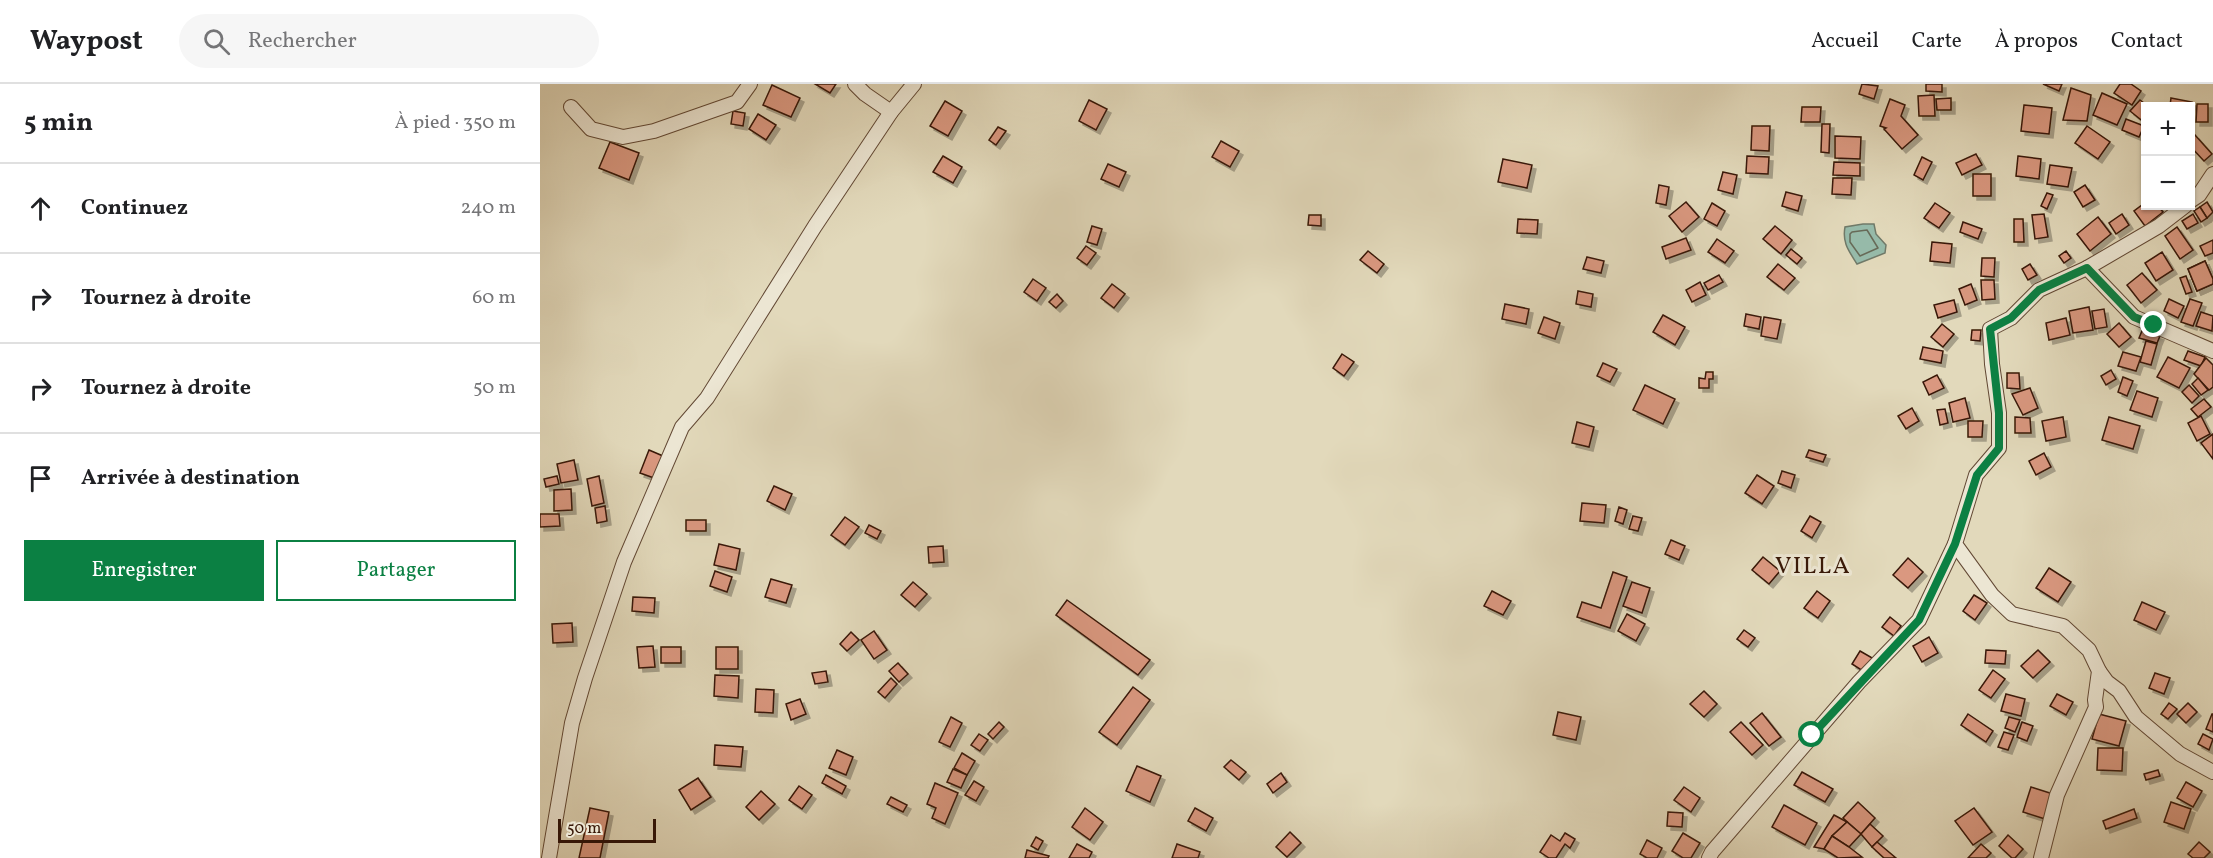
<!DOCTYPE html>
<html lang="fr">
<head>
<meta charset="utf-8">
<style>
  body { margin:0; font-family:Vollkorn,serif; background:#f6f6f6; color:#202124 }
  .controls { position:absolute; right:18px; top:18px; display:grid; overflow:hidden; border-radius:0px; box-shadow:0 2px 4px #0004 }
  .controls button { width:54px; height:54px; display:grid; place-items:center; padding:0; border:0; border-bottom:2px solid #e0e0e0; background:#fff; color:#202124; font:30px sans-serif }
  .scale { position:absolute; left:18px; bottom:15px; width:98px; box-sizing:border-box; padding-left:6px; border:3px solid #381807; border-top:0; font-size:16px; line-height:21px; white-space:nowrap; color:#381807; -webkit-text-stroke:4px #ece6d3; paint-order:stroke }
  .stop { position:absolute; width:18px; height:18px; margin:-14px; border:4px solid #0b8043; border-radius:50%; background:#fff }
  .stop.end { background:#0b8043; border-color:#fff; box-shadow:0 2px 6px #0008 }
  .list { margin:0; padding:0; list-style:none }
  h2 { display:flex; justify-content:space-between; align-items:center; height:78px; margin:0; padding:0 24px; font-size:26px }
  h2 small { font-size:20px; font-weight:400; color:#757577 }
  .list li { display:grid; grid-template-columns:39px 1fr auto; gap:18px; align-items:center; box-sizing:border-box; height:90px; padding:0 24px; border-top:2px solid #e0e0e0 }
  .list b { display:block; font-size:22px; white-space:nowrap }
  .list em { font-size:20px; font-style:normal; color:#757577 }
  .actions { display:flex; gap:12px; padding:18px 24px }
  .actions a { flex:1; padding:14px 0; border:2px solid #0b8043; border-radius:0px; text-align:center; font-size:21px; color:#0b8043 }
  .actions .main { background:#0b8043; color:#fff }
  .icon { flex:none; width:33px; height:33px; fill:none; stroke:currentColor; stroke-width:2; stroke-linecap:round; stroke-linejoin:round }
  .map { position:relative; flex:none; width:1673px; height:774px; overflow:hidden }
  header { display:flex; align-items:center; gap:36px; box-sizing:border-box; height:84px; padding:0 30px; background:#fff; border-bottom:2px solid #e0e0e0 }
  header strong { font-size:28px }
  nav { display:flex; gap:33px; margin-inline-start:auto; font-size:21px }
  .search { width:420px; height:54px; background:#f6f6f6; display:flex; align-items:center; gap:15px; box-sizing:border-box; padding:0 21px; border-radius:33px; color:#757577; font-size:22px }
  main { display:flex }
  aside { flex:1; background:#fff }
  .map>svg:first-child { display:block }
  .water { fill:#96bbaa; stroke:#707a69; stroke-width:1.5 }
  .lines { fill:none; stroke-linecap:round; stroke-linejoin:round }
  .shore { stroke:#676a58; stroke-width:1.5 }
  .building { fill:#da9880; stroke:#381807; stroke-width:1.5; filter:url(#shadow) }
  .minor-casing { stroke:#624834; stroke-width:16 }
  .minor { stroke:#ece6d3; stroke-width:14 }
  .route { stroke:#0b8043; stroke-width:8 }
  .labels { text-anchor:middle; stroke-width:6; stroke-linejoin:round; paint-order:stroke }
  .neighbourhood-label { font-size:24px; letter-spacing:1.5px; fill:#381807; stroke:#ece6d3 }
</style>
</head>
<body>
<header>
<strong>Waypost</strong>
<div class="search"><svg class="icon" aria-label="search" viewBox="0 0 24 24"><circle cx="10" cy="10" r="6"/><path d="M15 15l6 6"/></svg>Rechercher</div>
<nav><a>Accueil</a><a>Carte</a><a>À propos</a><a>Contact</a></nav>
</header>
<main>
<aside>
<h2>5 min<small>À pied · 350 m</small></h2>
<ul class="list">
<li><svg class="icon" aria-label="ahead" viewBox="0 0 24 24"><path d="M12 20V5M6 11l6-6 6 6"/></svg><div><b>Continuez</b></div><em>240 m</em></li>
<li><svg class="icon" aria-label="right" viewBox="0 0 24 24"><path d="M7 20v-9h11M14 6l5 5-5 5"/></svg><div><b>Tournez à droite</b></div><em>60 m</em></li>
<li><svg class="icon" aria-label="right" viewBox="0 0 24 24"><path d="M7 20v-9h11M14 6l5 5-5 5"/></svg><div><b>Tournez à droite</b></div><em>50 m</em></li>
<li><svg class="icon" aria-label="arrive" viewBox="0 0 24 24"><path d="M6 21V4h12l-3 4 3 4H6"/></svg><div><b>Arrivée à destination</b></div></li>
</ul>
<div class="actions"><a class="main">Enregistrer</a><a>Partager</a></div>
</aside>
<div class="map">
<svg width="1673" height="774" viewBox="0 0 1673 774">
  <defs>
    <filter id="shadow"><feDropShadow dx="4" dy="4" stdDeviation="0" flood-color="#0004"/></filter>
  </defs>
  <rect width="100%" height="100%" fill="#e2d9bb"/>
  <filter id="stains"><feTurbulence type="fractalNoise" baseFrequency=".00333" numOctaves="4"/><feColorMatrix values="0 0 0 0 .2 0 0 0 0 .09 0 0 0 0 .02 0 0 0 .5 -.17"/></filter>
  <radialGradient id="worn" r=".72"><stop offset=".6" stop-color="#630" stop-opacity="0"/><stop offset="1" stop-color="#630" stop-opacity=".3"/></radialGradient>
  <path class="water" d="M 1323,140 L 1334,140 L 1336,150 L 1346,161 L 1345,169 L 1317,180 C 1309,167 1302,159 1305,143 Z"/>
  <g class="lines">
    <path class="shore" d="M 1327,146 L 1338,164 L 1320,172 L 1310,158 L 1310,150 L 1312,148 Z"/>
  </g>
  <g class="building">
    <path d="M 275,0 L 296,0 L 290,9 Z"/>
    <path d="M 1322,0 L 1338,2 L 1334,15 L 1319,10 Z"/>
    <path d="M 1386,0 L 1402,0 L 1402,8 L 1386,7 Z"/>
    <path d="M 1503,0 L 1522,0 L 1519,7 Z"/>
    <path d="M 1580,0 L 1591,0 L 1601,7 L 1592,21 L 1574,9 Z"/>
    <path d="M 232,1 L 260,14 L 251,33 L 223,21 Z"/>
    <path d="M 1531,4 L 1551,11 L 1547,37 L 1523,36 Z"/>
    <path d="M 1562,9 L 1587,20 L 1577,41 L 1553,31 Z"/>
    <path d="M 1394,11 L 1395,32 L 1379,32 L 1378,12 Z"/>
    <path d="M 1411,14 L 1411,26 L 1397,26 L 1396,15 Z"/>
    <path d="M 1631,14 L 1652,18 L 1650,27 L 1650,22 L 1630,22 Z"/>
    <path d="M 1350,15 L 1365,21 L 1361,32 L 1378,51 L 1362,65 L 1344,45 L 1346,44 L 1340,42 Z"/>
    <path d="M 549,16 L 567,25 L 556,46 L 539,37 Z"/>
    <path d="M 1600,16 L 1608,22 L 1606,22 L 1605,39 L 1590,27 Z"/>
    <path d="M 405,17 L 422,27 L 408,52 L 390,42 Z"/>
    <path d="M 1657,20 L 1668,20 L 1668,38 L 1656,38 Z"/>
    <path d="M 1484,21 L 1512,24 L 1509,50 L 1481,47 Z"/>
    <path d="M 1262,23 L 1281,23 L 1280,38 L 1261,38 Z"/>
    <path d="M 193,27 L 205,29 L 203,42 L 191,40 Z"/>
    <path d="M 218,30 L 236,41 L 226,56 L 209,45 Z"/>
    <path d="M 1586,35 L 1604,42 L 1599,53 L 1582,46 Z"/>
    <path d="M 1282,40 L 1290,40 L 1289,69 L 1281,68 Z"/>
    <path d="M 1212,42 L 1230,42 L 1229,67 L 1211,66 Z"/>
    <path d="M 1547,42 L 1570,58 L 1558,75 L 1535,59 Z"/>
    <path d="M 458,43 L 466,47 L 456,61 L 449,56 Z"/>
    <path d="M 1655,51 L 1672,70 L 1664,77 L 1650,62 L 1650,55 Z"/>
    <path d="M 1295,52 L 1321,53 L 1320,75 L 1295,74 Z"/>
    <path d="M 681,57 L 699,67 L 690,83 L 672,73 Z"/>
    <path d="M 70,58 L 99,69 L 89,96 L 59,84 Z"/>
    <path d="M 1436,70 L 1442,81 L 1422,91 L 1416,79 Z"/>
    <path d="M 403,72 L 422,83 L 413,99 L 393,88 Z"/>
    <path d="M 1207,72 L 1229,73 L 1228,90 L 1206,89 Z"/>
    <path d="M 1478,72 L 1501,75 L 1499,95 L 1476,92 Z"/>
    <path d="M 1382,73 L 1392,78 L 1383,96 L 1374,91 Z"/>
    <path d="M 963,75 L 992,81 L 987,104 L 958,98 Z"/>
    <path d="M 1294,78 L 1320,79 L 1320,92 L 1293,91 Z"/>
    <path d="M 568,80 L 586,88 L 579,103 L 561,95 Z"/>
    <path d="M 1510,81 L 1532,84 L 1528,103 L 1507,100 Z"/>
    <path d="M 1183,88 L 1197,91 L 1193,110 L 1178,106 Z"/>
    <rect x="1433" y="90" width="18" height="22"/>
    <path d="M 1293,94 L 1312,94 L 1311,111 L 1292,110 Z"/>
    <path d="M 1119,101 L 1129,103 L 1126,121 L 1116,119 Z"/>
    <path d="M 1545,101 L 1555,116 L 1543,123 L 1534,108 Z"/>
    <path d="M 1246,108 L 1262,112 L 1258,127 L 1242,122 Z"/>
    <path d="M 1507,109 L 1513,111 L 1507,125 L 1501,122 Z"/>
    <path d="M 1146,118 L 1159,133 L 1142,148 L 1129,132 Z"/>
    <path d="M 1606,118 L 1606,122 L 1618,122 L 1623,128 L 1605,142 L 1594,127 Z"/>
    <path d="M 1667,118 L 1673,128 L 1667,134 L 1660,123 Z"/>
    <path d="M 1172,119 L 1185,127 L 1177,142 L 1164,135 Z"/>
    <path d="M 1395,119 L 1410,129 L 1399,144 L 1384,134 Z"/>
    <path d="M 1660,123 L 1667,134 L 1661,138 L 1654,127 Z"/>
    <path d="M 1504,130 L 1508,153 L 1495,155 L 1492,131 Z"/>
    <path d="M 1582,130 L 1589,141 L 1576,150 L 1569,139 Z"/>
    <path d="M 1653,130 L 1658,139 L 1647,145 L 1642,137 Z"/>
    <path d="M 769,131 L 781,131 L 781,142 L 768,141 Z"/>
    <path d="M 1558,133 L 1571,150 L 1550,167 L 1537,150 Z"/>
    <path d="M 978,135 L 998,136 L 997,150 L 977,149 Z"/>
    <path d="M 1474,135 L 1483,135 L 1484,158 L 1474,158 Z"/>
    <path d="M 1423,138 L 1442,145 L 1438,155 L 1420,148 Z"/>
    <path d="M 552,142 L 562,145 L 557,161 L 547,158 Z"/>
    <path d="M 1235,142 L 1252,156 L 1241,170 L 1223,155 Z"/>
    <path d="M 1637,143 L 1653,166 L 1640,175 L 1625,152 Z"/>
    <path d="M 1146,154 L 1151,166 L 1126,175 L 1122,163 Z"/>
    <path d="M 1177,155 L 1194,167 L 1185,179 L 1168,168 Z"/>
    <path d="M 1673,156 L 1673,169 L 1665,172 L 1660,162 Z"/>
    <path d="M 1392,158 L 1412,160 L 1410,179 L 1390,177 Z"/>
    <path d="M 546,162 L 556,169 L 547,181 L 537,174 Z"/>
    <path d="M 1251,165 L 1262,174 L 1257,180 L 1246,171 Z"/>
    <path d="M 828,167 L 844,180 L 837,189 L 820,176 Z"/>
    <path d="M 1526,167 L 1531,174 L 1524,179 L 1519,172 Z"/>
    <path d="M 1622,168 L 1633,186 L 1616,197 L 1605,179 Z"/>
    <path d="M 1047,173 L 1064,177 L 1061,189 L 1043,185 Z"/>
    <path d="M 1442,174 L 1455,174 L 1454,193 L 1441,192 Z"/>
    <path d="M 1665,177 L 1673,195 L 1673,200 L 1657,207 L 1648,185 Z"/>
    <path d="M 1665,177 L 1673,195 L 1673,200 L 1657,207 L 1648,185 Z"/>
    <path d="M 1238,180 L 1255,194 L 1244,206 L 1227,193 Z"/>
    <path d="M 1490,180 L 1497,191 L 1488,196 L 1482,185 Z"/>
    <path d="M 1602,189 L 1617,206 L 1601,219 L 1587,201 Z"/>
    <path d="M 1179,191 L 1183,198 L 1168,206 L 1164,199 Z"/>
    <path d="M 1646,192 L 1652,208 L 1646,210 L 1640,194 Z"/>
    <path d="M 493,195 L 506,204 L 497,217 L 484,208 Z"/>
    <path d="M 1441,196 L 1454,196 L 1455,215 L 1442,216 Z"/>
    <path d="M 1160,198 L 1166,211 L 1152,218 L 1146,206 Z"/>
    <path d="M 572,200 L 585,210 L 574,224 L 561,214 Z"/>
    <path d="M 1431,200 L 1437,216 L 1425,221 L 1419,205 Z"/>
    <path d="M 1038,207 L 1053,210 L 1051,223 L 1036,220 Z"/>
    <path d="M 517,210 L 523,217 L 516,224 L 509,218 Z"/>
    <path d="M 1629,215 L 1644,222 L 1638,234 L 1624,227 Z"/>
    <path d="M 1650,215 L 1662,219 L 1653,242 L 1641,238 Z"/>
    <path d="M 1414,216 L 1417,228 L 1398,234 L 1394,221 Z"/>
    <path d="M 965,220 L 989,225 L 986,240 L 962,235 Z"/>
    <path d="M 1549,223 L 1553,246 L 1533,249 L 1529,227 Z"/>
    <path d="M 1564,225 L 1567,243 L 1555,245 L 1552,227 Z"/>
    <path d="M 1661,228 L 1673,232 L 1672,247 L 1656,242 Z"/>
    <path d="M 1206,230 L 1221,233 L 1219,245 L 1204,242 Z"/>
    <path d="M 1123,231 L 1145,243 L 1135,261 L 1113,248 Z"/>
    <path d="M 1004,233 L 1020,239 L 1015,255 L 998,249 Z"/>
    <path d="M 1224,233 L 1241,236 L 1237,255 L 1221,252 Z"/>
    <path d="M 1526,234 L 1530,251 L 1509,256 L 1506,239 Z"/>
    <path d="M 1579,239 L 1591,253 L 1579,263 L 1567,250 Z"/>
    <path d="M 1402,240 L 1414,250 L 1403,263 L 1391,253 Z"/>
    <path d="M 1432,246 L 1441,246 L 1440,257 L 1431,256 Z"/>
    <path d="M 1602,247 L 1620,252 L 1617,259 L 1599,254 Z"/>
    <path d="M 1606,257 L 1617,260 L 1611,281 L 1600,278 Z"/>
    <path d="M 1383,263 L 1403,267 L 1401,279 L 1380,275 Z"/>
    <path d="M 1648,267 L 1665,273 L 1661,282 L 1644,276 Z"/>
    <path d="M 1583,268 L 1601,273 L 1596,287 L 1578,282 Z"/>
    <path d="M 802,270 L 814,278 L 804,292 L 793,284 Z"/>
    <path d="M 1628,273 L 1650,284 L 1639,304 L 1617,293 Z"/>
    <path d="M 1666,274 L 1673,281 L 1673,303 L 1669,306 L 1654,290 Z"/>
    <path d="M 1063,279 L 1077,285 L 1070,298 L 1057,292 Z"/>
    <path d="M 1571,286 L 1576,295 L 1566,301 L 1561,292 Z"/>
    <path d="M 1166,288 L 1173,288 L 1173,295 L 1169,295 L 1169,304 L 1159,304 L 1159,294 L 1165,295 Z"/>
    <path d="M 1467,289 L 1479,289 L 1480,305 L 1467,304 Z"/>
    <path d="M 1397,291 L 1404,304 L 1389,311 L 1383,298 Z"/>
    <path d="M 1583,293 L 1593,297 L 1587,312 L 1578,308 Z"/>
    <path d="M 1658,294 L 1668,306 L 1661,311 L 1652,300 Z"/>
    <path d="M 1105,301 L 1135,315 L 1123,340 L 1093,326 Z"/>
    <path d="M 1649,301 L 1659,312 L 1652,319 L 1642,308 Z"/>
    <path d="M 1490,304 L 1498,324 L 1483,331 L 1472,310 Z"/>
    <path d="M 1597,307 L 1618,314 L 1612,333 L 1590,326 Z"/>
    <path d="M 1425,314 L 1430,334 L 1413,338 L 1409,319 Z"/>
    <path d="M 1664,315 L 1671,323 L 1658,333 L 1651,325 Z"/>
    <path d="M 1372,324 L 1379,337 L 1366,345 L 1358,332 Z"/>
    <path d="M 1405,325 L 1408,339 L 1400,341 L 1397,326 Z"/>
    <path d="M 1661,332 L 1670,350 L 1657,357 L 1648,339 Z"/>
    <path d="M 1475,333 L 1490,334 L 1491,349 L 1475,349 Z"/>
    <path d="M 1523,333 L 1526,353 L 1506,357 L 1502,337 Z"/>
    <path d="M 1569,333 L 1600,342 L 1593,365 L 1562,356 Z"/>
    <path d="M 1428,337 L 1443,337 L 1442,353 L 1428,353 Z"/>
    <path d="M 1037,338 L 1054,343 L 1049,363 L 1032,359 Z"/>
    <path d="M 1673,350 L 1673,375 L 1661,359 Z"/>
    <path d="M 109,366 L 123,372 L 114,394 L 100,389 Z"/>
    <path d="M 1269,366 L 1286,371 L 1283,378 L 1266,373 Z"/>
    <path d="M 1504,369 L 1511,383 L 1496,391 L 1489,377 Z"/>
    <path d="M 34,376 L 38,396 L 21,399 L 17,380 Z"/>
    <path d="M 1242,387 L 1255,391 L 1251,404 L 1238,399 Z"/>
    <path d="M 1217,391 L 1234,402 L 1222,420 L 1205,409 Z"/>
    <path d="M 17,392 L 19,400 L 6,403 L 4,395 Z"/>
    <path d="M 59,392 L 64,419 L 52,422 L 47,395 Z"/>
    <path d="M 234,402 L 252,410 L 245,426 L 227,417 Z"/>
    <path d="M 31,405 L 32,426 L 14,427 L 14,406 Z"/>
    <path d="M 1042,419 L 1066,421 L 1064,439 L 1040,437 Z"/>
    <path d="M 65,422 L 67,437 L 57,439 L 55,424 Z"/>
    <path d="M 1079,423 L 1087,426 L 1083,440 L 1075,437 Z"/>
    <path d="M 0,430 L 19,430 L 20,442 L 0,443 Z"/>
    <path d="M 1093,432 L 1102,434 L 1098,447 L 1089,445 Z"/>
    <path d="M 1270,432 L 1281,438 L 1272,454 L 1261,447 Z"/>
    <path d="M 305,433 L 319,443 L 305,461 L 291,451 Z"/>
    <rect x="146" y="436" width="20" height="11"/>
    <path d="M 329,441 L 341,447 L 337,455 L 325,449 Z"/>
    <path d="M 1131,456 L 1145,462 L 1139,476 L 1125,470 Z"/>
    <path d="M 179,460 L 200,465 L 196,486 L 174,481 Z"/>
    <path d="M 403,462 L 404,478 L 389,479 L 388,463 Z"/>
    <path d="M 1223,473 L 1240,487 L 1229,500 L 1212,486 Z"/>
    <path d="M 1368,474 L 1383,488 L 1368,504 L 1353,491 Z"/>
    <path d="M 1509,484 L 1531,498 L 1518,518 L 1496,504 Z"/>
    <path d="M 175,487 L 192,493 L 187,508 L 170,502 Z"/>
    <path d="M 1073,488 L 1087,493 L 1070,544 L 1037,533 L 1042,518 L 1061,524 Z"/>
    <path d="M 231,495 L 252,501 L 246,519 L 225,513 Z"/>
    <path d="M 373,498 L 387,510 L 375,523 L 361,511 Z"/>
    <path d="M 1092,498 L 1110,504 L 1102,529 L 1083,522 Z"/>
    <path d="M 952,507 L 971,517 L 963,531 L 944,522 Z"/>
    <path d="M 1277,507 L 1290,517 L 1278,534 L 1264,524 Z"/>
    <path d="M 1434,511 L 1447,519 L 1435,536 L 1423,527 Z"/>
    <path d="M 93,513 L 115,514 L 114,529 L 92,527 Z"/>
    <path d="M 527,516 L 610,576 L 598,591 L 516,531 Z"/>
    <path d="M 1602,518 L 1625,528 L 1616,546 L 1594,536 Z"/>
    <path d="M 1087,530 L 1105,540 L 1096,557 L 1078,547 Z"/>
    <path d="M 1350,533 L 1361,542 L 1354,552 L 1342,543 Z"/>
    <path d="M 32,539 L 33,558 L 13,559 L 12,540 Z"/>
    <path d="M 1204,546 L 1215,554 L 1208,563 L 1197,555 Z"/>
    <path d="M 334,547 L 347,566 L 334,575 L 321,556 Z"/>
    <path d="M 311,548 L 319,556 L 307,567 L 300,560 Z"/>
    <path d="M 1389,553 L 1398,569 L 1382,578 L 1373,562 Z"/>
    <path d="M 113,562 L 115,583 L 99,584 L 97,563 Z"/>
    <rect x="121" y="563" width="20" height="16"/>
    <rect x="176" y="563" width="22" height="22"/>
    <path d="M 1446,566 L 1466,567 L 1465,580 L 1445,579 Z"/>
    <path d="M 1498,566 L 1510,578 L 1493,594 L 1481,582 Z"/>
    <path d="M 1320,567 L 1334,575 L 1326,589 L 1312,580 Z"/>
    <path d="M 358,579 L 368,590 L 359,598 L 349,587 Z"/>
    <path d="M 1453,586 L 1465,595 L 1451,614 L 1439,606 Z"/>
    <path d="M 286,587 L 288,598 L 275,600 L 272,589 Z"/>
    <path d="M 1615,589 L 1630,594 L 1624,610 L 1609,604 Z"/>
    <path d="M 175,591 L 199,592 L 198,614 L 174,612 Z"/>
    <path d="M 351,594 L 357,600 L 345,614 L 338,608 Z"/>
    <path d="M 593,603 L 610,616 L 577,661 L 559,648 Z"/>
    <path d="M 216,605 L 234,606 L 233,629 L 215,628 Z"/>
    <path d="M 1164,607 L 1177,620 L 1164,633 L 1150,620 Z"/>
    <path d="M 1466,610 L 1485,615 L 1481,632 L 1461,627 Z"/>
    <path d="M 1517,610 L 1533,618 L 1526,631 L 1510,622 Z"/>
    <path d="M 260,615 L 266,630 L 251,636 L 246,620 Z"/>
    <path d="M 1629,619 L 1637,625 L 1628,635 L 1621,630 Z"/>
    <path d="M 1648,619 L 1657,628 L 1646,639 L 1637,630 Z"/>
    <path d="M 1018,628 L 1041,633 L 1036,656 L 1013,651 Z"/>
    <path d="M 1222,629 L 1241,653 L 1229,662 L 1210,639 Z"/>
    <path d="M 1428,630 L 1453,647 L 1446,658 L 1421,641 Z"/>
    <path d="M 1559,630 L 1586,637 L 1579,662 L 1552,655 Z"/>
    <path d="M 1672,630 L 1673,630 L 1673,648 L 1666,645 Z"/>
    <path d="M 411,633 L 422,639 L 410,663 L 399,658 Z"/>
    <path d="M 1469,633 L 1480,636 L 1475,648 L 1465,644 Z"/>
    <path d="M 459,638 L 464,643 L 453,655 L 448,650 Z"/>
    <path d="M 1201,638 L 1223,661 L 1212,671 L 1190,648 Z"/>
    <path d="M 1482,638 L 1493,642 L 1487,657 L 1477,653 Z"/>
    <path d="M 1464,648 L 1474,651 L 1468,666 L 1458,663 Z"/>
    <path d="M 439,650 L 448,656 L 440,667 L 431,661 Z"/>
    <path d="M 1663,650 L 1673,655 L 1669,666 L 1658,660 Z"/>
    <path d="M 175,661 L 203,663 L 201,683 L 174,681 Z"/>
    <path d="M 1558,664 L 1583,664 L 1582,687 L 1557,686 Z"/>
    <path d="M 297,666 L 313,673 L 306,691 L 289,684 Z"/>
    <path d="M 422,669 L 435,677 L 427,691 L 414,684 Z"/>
    <path d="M 691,676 L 706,688 L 699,696 L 684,683 Z"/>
    <path d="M 597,682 L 621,692 L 610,718 L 586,707 Z"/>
    <path d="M 413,685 L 427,691 L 421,704 L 407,698 Z"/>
    <path d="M 1618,686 L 1620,692 L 1606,696 L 1604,690 Z"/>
    <path d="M 1262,688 L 1293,705 L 1285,718 L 1254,701 Z"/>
    <path d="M 741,689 L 747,698 L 733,709 L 727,700 Z"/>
    <path d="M 286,691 L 306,702 L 302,710 L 282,699 Z"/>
    <path d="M 158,694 L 171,713 L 151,726 L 139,706 Z"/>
    <path d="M 434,697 L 444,703 L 436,717 L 425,711 Z"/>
    <path d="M 1646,698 L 1662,707 L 1653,723 L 1637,714 Z"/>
    <path d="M 395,699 L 418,709 L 405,740 L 392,734 L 396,724 L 387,720 Z"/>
    <path d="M 259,702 L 272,711 L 262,725 L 249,716 Z"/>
    <path d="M 1144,703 L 1160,714 L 1151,728 L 1134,716 Z"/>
    <path d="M 1491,703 L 1513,710 L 1505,735 L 1483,728 Z"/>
    <path d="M 221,707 L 235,720 L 219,736 L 206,723 Z"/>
    <path d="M 351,713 L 367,721 L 363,728 L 347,720 Z"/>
    <path d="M 1318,718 L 1335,734 L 1321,750 L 1303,734 Z"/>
    <path d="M 1631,718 L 1651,725 L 1644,745 L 1624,738 Z"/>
    <path d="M 1244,721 L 1277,739 L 1265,761 L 1232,743 Z"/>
    <path d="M 50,724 L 69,728 L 60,774 L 39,774 Z"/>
    <path d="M 545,724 L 563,738 L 550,756 L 532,743 Z"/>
    <path d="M 655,724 L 673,734 L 666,747 L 648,737 Z"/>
    <path d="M 1434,724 L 1452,748 L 1433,761 L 1415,737 Z"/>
    <path d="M 1594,725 L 1597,734 L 1566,745 L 1563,737 Z"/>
    <path d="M 1128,728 L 1143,729 L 1142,743 L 1127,742 Z"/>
    <path d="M 1294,731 L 1307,738 L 1292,752 L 1284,765 L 1274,763 Z"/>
    <path d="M 1307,738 L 1321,750 L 1309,763 L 1292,752 Z"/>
    <path d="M 1330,740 L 1343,752 L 1332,763 L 1321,750 Z"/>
    <path d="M 750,748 L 761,759 L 747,773 L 736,763 Z"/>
    <path d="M 1025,749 L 1035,755 L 1030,764 L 1025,760 L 1016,774 L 1009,774 L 1000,768 L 1011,751 L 1020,757 Z"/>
    <path d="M 1143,749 L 1160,759 L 1151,774 L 1143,774 L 1132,767 Z"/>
    <path d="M 1468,751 L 1483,765 L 1475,774 L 1472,774 L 1459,762 Z"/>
    <path d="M 1292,752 L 1309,763 L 1322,773 L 1298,774 L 1284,765 Z"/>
    <path d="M 496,753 L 503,757 L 498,766 L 491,762 Z"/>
    <path d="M 1107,756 L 1122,764 L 1117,774 L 1107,774 L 1100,770 Z"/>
    <path d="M 1337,758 L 1356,774 L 1344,774 L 1332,763 Z"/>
    <path d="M 1659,758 L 1670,768 L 1664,774 L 1653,774 L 1648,770 Z"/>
    <path d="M 537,760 L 552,768 L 549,774 L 529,774 Z"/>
    <path d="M 637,760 L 660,768 L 658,774 L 632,774 Z"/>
    <path d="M 1441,760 L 1451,769 L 1446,774 L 1428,774 Z"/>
    <path d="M 487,766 L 509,772 L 508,774 L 485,774 Z"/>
  </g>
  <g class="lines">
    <defs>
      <g id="minor">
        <path d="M 315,0 L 325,10 L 351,28"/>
        <path d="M 31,23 L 51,45 L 83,53 L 114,47 L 197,18 L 210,0"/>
        <path d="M 1650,117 L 1659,111 L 1673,90"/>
        <path d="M 1547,184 L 1594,233 L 1673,267"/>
        <path d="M 1559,587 L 1567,598 L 1579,607 L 1596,633 L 1640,670 L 1673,688"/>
        <path d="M 9,774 L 32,639 L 45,594 L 84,478 L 142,343 L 167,314 L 275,142 L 351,28 L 374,0"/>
        <path d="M 1169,774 L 1172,768 L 1319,598 L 1379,536 L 1415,460"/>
        <path d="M 1501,774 L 1517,711 L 1556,623 L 1555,616 L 1559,587 L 1549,566 L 1523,542 L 1472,530 L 1452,511 L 1415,460 L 1436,391 L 1459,364 L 1459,329 L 1452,280 L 1450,245 L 1471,234 L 1499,206 L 1547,184 L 1619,142 L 1645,122"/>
      </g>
    </defs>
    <use href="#minor" class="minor-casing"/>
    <use href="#minor" class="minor"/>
  </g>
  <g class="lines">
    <path class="route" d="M 1272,651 L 1379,536 L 1415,460 L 1437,391 L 1459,364 L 1459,329 L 1450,245 L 1471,234 L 1499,206 L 1547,184 L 1594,233 L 1614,241"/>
  </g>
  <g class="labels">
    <g class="neighbourhood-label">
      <text x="1273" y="489">VILLA</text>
    </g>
  </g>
  <rect width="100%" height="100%" filter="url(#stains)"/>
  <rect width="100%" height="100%" fill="url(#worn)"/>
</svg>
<div class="controls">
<button>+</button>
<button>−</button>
</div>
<div class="scale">50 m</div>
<div class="stop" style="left:1272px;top:651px"></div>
<div class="stop end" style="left:1614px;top:241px"></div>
</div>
</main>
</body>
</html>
